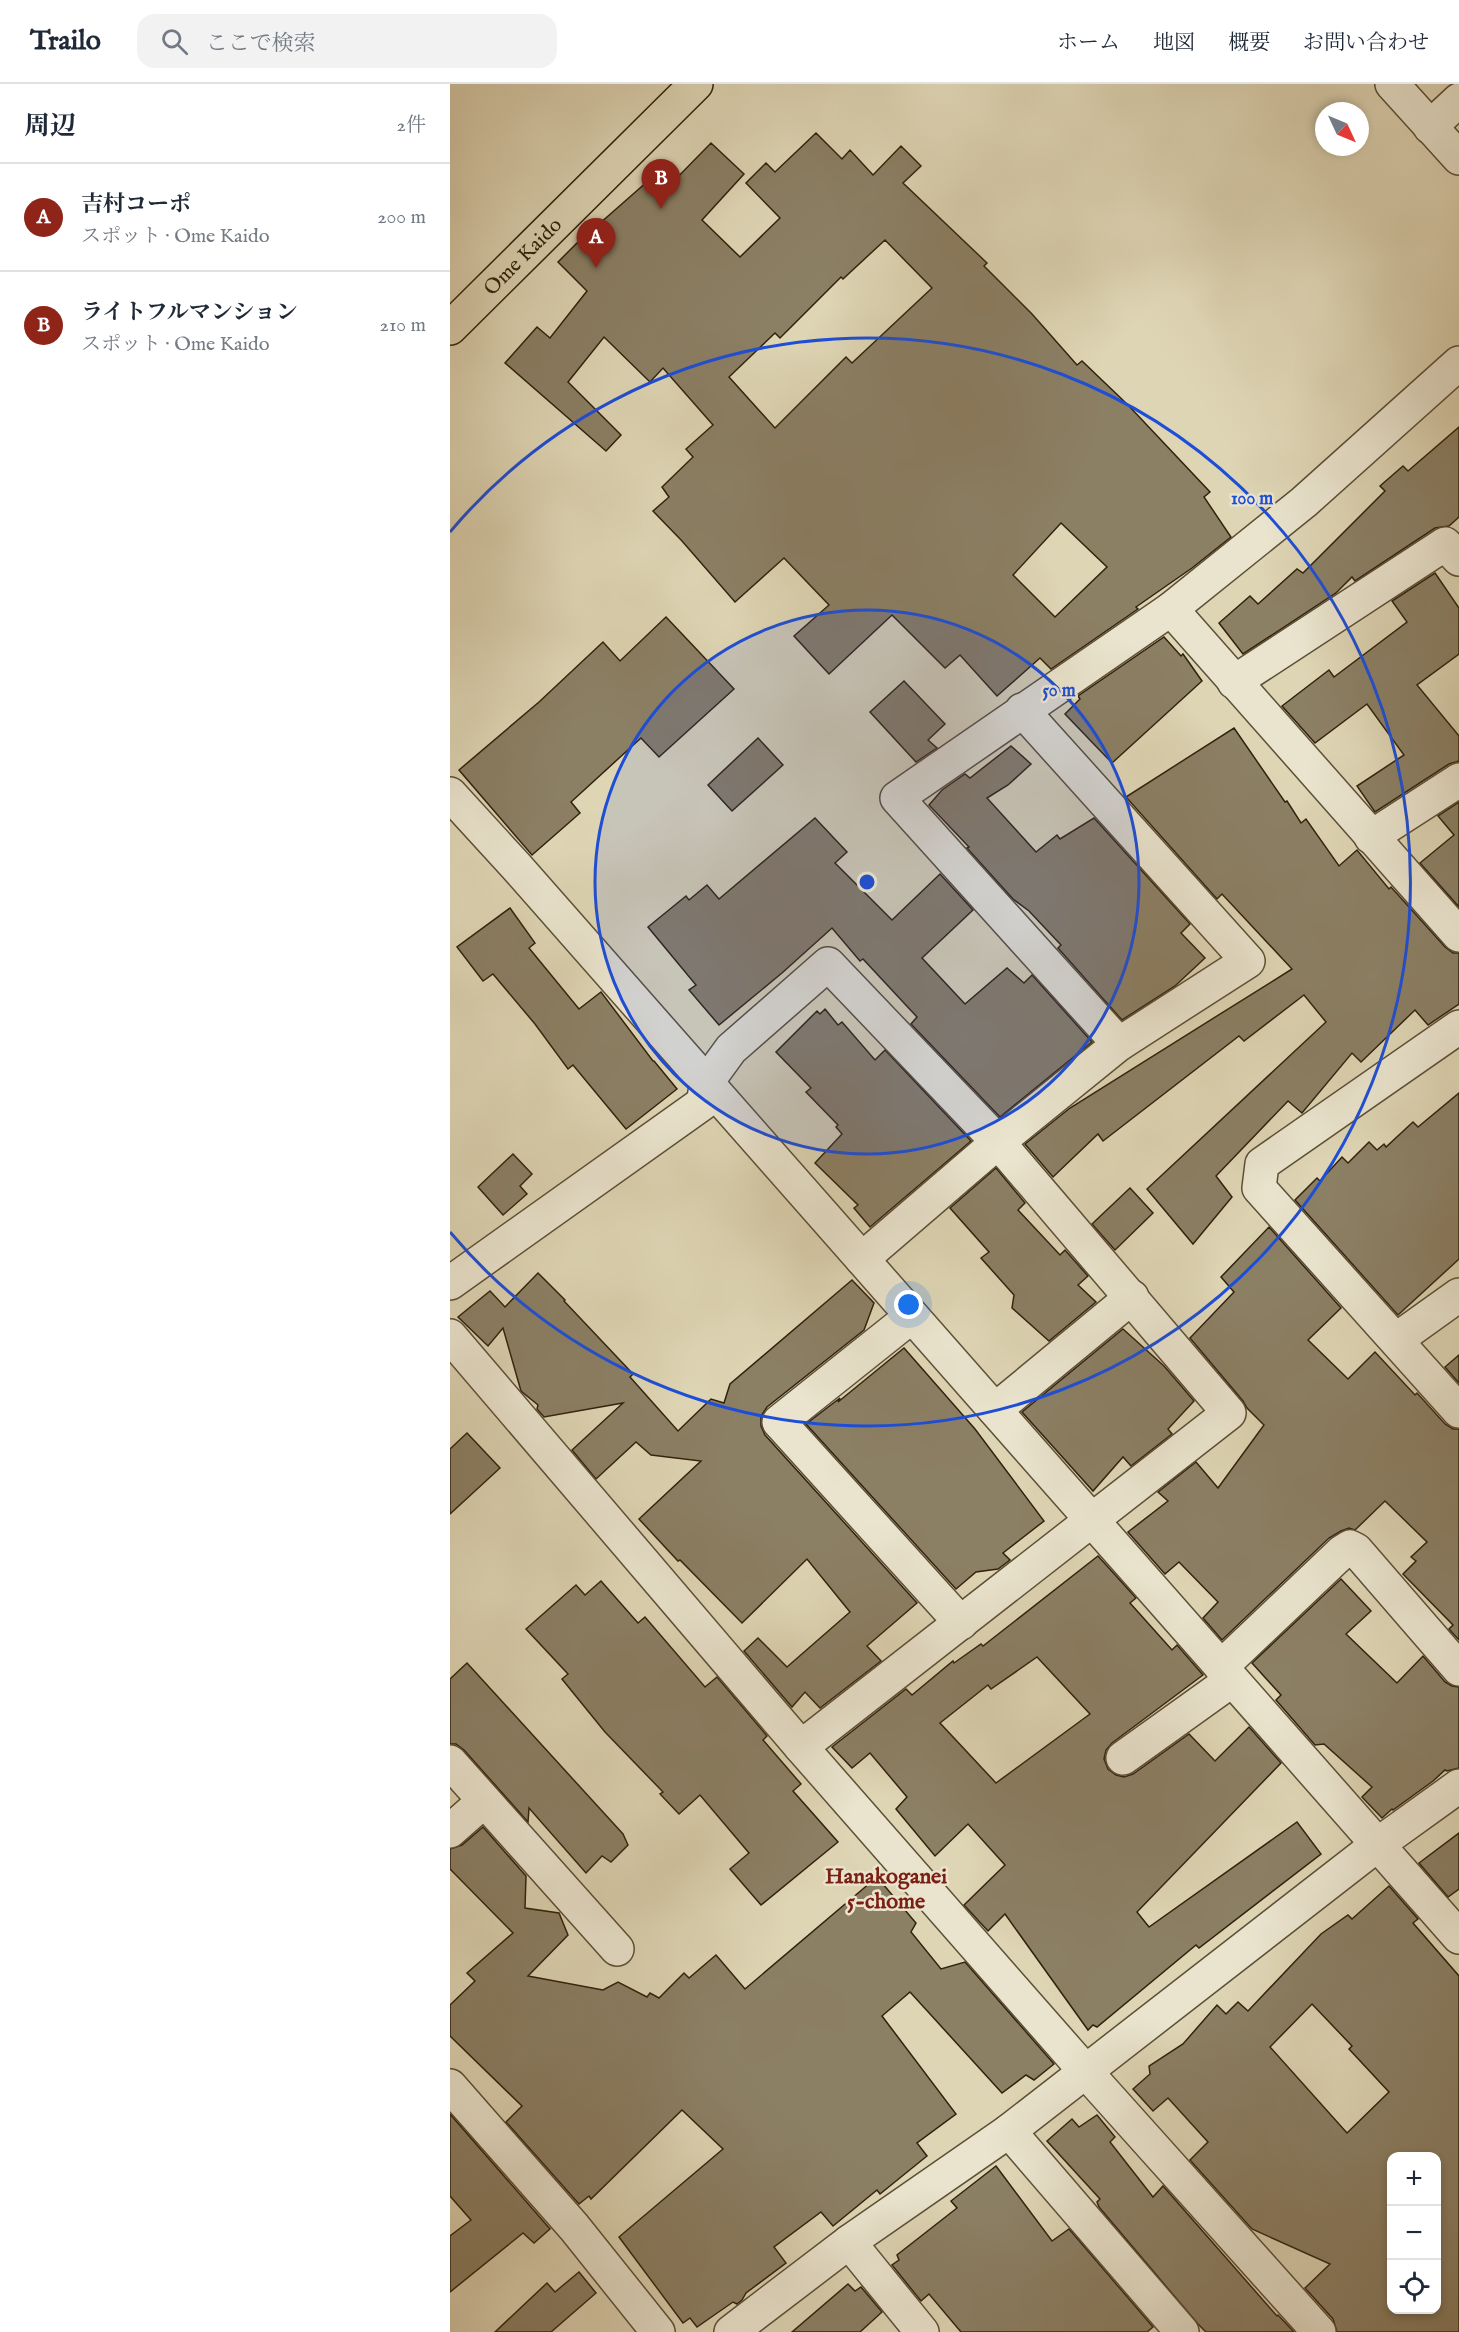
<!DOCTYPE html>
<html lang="ja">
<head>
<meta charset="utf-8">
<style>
  body { margin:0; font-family:"IM FELL English","Noto Serif JP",serif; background:#f2f2f3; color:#1f2937 }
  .controls { position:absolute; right:18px; bottom:18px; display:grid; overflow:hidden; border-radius:12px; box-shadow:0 3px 9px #0003 }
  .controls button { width:54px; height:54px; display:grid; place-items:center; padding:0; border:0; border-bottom:2px solid #e0e1e3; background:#fff; color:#1f2937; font:30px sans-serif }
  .compass { position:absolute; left:865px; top:18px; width:54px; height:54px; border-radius:50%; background:#fff; box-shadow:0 3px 9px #0003; rotate:134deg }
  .you { position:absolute; left:459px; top:1221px; width:21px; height:21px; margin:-15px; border:4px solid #fff; border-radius:50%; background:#1a73e8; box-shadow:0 0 0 9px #1a73e833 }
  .badge { display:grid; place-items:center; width:39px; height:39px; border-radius:50%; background:#8f2418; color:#fff; font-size:20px; font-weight:700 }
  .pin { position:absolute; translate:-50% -50px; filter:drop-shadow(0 2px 3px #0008) }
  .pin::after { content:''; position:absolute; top:32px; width:21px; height:18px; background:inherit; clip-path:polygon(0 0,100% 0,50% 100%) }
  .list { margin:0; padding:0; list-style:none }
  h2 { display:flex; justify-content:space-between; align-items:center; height:78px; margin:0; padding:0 24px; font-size:26px }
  h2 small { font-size:20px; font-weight:400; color:#747a83 }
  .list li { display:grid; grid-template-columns:39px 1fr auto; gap:18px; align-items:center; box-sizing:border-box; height:108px; padding:0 24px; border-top:2px solid #e0e1e3 }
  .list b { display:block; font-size:22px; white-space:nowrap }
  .list p { margin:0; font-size:20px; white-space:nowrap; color:#747a83 }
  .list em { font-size:20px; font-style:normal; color:#747a83 }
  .icon { flex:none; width:33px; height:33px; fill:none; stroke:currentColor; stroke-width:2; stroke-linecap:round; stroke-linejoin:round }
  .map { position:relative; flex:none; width:1009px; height:2248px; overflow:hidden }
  header { display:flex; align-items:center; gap:36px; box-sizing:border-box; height:84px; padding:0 30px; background:#fff; border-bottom:2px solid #e0e1e3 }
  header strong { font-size:28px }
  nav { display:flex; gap:33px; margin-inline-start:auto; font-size:21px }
  .search { width:420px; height:54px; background:#f2f2f3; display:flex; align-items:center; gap:15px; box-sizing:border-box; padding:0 21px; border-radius:18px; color:#747a83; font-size:22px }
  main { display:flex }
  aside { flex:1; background:#fff }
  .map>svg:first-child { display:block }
  .building { fill:#8b7f64; stroke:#31220d; stroke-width:1.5; fill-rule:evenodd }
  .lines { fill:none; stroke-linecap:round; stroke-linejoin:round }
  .minor-casing { stroke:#5c4f37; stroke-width:36 }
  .major-casing { stroke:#31220d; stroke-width:36 }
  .minor { stroke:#eae4ce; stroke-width:33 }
  .major { stroke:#ded5b4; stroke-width:33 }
  .ring { fill:none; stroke:#1d4ed8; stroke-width:3 }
  .labels { text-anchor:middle; stroke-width:5; stroke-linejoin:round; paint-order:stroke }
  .street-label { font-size:21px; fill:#31220d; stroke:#eae4ce }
  .neighbourhood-label { font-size:22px; font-weight:bold; fill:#7a1f14; stroke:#eae4ce }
  .centre { fill:#1d4ed8; stroke:#eae4ce; stroke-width:3 }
  .ring-label { font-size:18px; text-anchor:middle; font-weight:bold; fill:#1d4ed8; stroke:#eae4ce; stroke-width:5; stroke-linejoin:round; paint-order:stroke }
</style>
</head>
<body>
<header>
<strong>Trailo</strong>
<div class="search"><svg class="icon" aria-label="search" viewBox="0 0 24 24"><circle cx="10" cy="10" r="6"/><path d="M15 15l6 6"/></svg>ここで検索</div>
<nav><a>ホーム</a><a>地図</a><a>概要</a><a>お問い合わせ</a></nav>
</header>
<main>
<aside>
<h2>周辺<small>2件</small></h2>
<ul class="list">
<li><span class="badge">A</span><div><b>吉村コーポ</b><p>スポット · Ome Kaido</p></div><em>200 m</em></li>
<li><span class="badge">B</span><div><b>ライトフルマンション</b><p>スポット · Ome Kaido</p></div><em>210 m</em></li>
</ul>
</aside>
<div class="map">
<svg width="1009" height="2248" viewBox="0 0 1009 2248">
  <rect width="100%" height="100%" fill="#ded5b4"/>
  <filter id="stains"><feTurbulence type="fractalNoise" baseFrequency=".00333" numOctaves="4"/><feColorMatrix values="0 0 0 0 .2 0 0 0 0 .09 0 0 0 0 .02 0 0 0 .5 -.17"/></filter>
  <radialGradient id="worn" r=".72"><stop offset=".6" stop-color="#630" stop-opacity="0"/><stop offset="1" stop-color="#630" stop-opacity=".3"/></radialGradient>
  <g class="building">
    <path d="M 366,49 L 392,75 L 400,66 L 423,91 L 451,62 L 471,82 L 453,99 L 537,179 L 534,182 L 582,230 L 627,281 L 632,277 L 678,321 L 760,408 L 754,413 L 781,453 L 742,484 L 686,523 L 688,525 L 601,585 L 590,574 L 547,612 L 510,571 L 495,584 L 442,531 L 379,590 L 344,552 L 379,521 L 334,474 L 285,518 L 232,457 L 203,427 L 219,413 L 212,403 L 243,373 L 236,365 L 263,341 L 213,284 L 200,298 L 154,253 L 118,298 L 171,351 L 156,367 L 55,279 L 87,243 L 100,254 L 137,207 L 108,178 L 140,146 L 141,147 L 198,97 L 203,102 L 211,95 L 218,103 L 261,59 L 294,90 L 252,136 L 290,173 L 330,134 L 296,99 L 316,79 L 325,88 ZM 435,156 L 482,204 L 402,279 L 396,273 L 325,344 L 279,293 L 325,249 L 330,254 L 391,193 L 393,195 ZM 611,439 L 657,483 L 605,533 L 563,491 Z"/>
    <path d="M 1009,343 L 1009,433 L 999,442 L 985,444 L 905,497 L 902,493 L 886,509 L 793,570 L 769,539 L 800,512 L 808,520 L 847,485 L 853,489 L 935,407 L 930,402 L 953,382 L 958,387 Z"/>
    <path d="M 985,489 L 1009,524 L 1009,570 L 967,601 L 1009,652 L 1009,677 L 999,680 L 925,728 L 907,702 L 954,671 L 917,620 L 865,659 L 832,622 L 879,586 L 884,593 L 957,538 L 942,517 Z"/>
    <path d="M 216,533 L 284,605 L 209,673 L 191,654 L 121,718 L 130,729 L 82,771 L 9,686 L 89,618 L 153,558 L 170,577 Z"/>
    <path d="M 714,553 L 731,572 L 733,570 L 752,597 L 662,679 L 615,630 L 630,615 L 628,612 Z"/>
    <path d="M 454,597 L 495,640 L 478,656 L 487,664 L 466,678 L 420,628 Z"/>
    <path d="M 784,644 L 835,718 L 837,717 L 851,739 L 856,735 L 889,782 L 907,766 L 939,805 L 941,803 L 995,863 L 1003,869 L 1009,869 L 1009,920 L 978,941 L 965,926 L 911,978 L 902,969 L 852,1029 L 838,1017 L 766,1092 L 782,1113 L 743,1160 L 697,1105 L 876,938 L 854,911 L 794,957 L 789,952 L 653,1057 L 648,1050 L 603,1093 L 575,1060 L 620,1024 L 842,885 L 772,810 L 767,815 L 676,713 Z"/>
    <path d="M 308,654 L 333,681 L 282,727 L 258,701 Z"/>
    <path d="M 561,662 L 581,680 L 558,701 L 537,714 L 586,768 L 607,751 L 610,755 L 644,734 L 740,840 L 731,849 L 755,874 L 725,902 L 672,936 L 608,864 L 611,861 L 579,827 L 563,815 L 517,764 L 519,763 L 479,721 L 492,706 L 515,690 L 520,694 Z"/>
    <path d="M 1009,718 L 1009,823 L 970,779 L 1004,751 L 988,732 Z"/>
    <path d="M 365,734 L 397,768 L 385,779 L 442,836 L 490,790 L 523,826 L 472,874 L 515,920 L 557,884 L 574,899 L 582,891 L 642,958 L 550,1033 L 461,940 L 467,933 L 413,875 L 410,877 L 382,844 L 332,889 L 269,941 L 239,906 L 246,901 L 198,843 L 236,812 L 239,816 L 257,801 L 269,815 Z"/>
    <path d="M 60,824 L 85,859 L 79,864 L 129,925 L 151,908 L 203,977 L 204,977 L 227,1005 L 176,1045 L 123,981 L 118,985 L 85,940 L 43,890 L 33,897 L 7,863 Z"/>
    <path d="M 375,925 L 388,941 L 392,938 L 425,976 L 435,966 L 521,1057 L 420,1143 L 404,1124 L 408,1121 L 365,1079 L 392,1050 L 386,1043 L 388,1041 L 356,1008 L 361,1004 L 326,968 L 367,927 L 370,930 Z"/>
    <path d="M 1009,1009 L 1009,1175 L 948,1231 L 845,1116 L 867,1094 L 870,1097 L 892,1073 L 898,1079 L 919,1058 L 927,1066 L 934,1060 L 936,1063 L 963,1038 L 968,1043 Z"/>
    <path d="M 63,1070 L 82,1090 L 70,1102 L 77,1110 L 53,1131 L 28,1103 Z"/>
    <path d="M 546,1084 L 575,1119 L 568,1126 L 610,1171 L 615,1166 L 638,1192 L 628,1201 L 646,1218 L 599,1257 L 562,1224 L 564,1211 L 531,1174 L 539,1168 L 500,1124 Z"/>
    <path d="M 680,1104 L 703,1129 L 665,1166 L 642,1140 Z"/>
    <path d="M 819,1143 L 891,1224 L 858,1256 L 898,1295 L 925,1268 L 965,1311 L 967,1309 L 995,1340 L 1003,1345 L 1009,1345 L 1009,1556 L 999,1545 L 1003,1541 L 953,1490 L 966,1477 L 961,1473 L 977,1458 L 935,1417 L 905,1446 L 899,1444 L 891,1447 L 879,1454 L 772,1556 L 753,1534 L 768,1518 L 729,1478 L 715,1490 L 678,1448 L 718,1417 L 708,1408 L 746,1378 L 768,1404 L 814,1341 L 797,1324 L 793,1317 L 740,1254 L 784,1208 L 771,1193 Z"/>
    <path d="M 88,1189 L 115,1216 L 114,1217 L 183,1290 L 180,1293 L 228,1347 L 261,1315 L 274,1319 L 280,1300 L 402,1196 L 424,1219 L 414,1246 L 317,1323 L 311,1332 L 311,1342 L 315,1351 L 467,1519 L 417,1562 L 431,1577 L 370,1624 L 355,1608 L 342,1623 L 294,1567 L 308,1554 L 337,1583 L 400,1528 L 357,1475 L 292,1539 L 230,1476 L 228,1477 L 189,1435 L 251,1377 L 201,1371 L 186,1358 L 146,1395 L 122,1366 L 173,1319 L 94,1333 L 87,1325 L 88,1321 L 71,1307 L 53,1244 L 38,1262 L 8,1233 L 40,1207 L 55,1223 Z"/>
    <path d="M 673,1245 L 714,1282 L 744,1317 L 718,1345 L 722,1350 L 681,1382 L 673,1373 L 643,1407 L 572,1328 Z"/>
    <path d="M 454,1264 L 525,1345 L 594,1437 L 553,1469 L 560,1476 L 548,1485 L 526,1488 L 506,1505 L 356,1340 L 390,1314 L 388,1318 Z"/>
    <path d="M 1009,1271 L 1009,1299 L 995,1283 Z"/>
    <path d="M 17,1349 L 50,1384 L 0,1430 L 0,1365 Z"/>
    <path d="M 648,1472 L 686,1514 L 680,1519 L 722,1566 L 727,1561 L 753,1591 L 662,1659 L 656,1666 L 654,1675 L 658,1685 L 666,1691 L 674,1693 L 683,1690 L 739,1650 L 765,1677 L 799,1643 L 831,1679 L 687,1828 L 699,1843 L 847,1738 L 871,1770 L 749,1864 L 746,1861 L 647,1943 L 643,1941 L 638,1946 L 555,1830 L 538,1847 L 514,1821 L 555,1781 L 518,1740 L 485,1772 L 446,1725 L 457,1713 L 420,1669 L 402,1684 L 382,1663 L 456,1605 L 462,1611 L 503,1577 L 504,1579 L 531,1560 L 533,1562 ZM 587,1573 L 640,1630 L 546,1699 L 490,1639 L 538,1601 L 541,1605 Z"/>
    <path d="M 891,1495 L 921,1527 L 896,1550 L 947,1599 L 973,1572 L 995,1598 L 1002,1602 L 1009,1603 L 1009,1684 L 997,1687 L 995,1686 L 983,1697 L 943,1726 L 942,1725 L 932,1734 L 912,1713 L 922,1703 L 874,1660 L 865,1661 L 826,1616 L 831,1611 L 802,1579 Z"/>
    <path d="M 151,1497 L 188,1539 L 195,1533 L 255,1603 L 267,1593 L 317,1652 L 313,1656 L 351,1700 L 343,1707 L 388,1758 L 311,1821 L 280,1785 L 299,1769 L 250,1711 L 229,1730 L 210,1710 L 213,1708 L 155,1648 L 112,1595 L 118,1590 L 76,1545 L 126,1501 L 135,1511 Z"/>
    <path d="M 17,1579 L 173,1750 L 178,1761 L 161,1778 L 152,1772 L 136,1789 L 79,1724 L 78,1738 L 14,1666 L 6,1660 L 0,1660 L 0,1595 Z"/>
    <path d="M 33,1743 L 76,1792 L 75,1824 L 109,1829 L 118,1851 L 78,1892 L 153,1906 L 168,1898 L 197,1913 L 200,1909 L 209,1914 L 234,1889 L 239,1894 L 266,1871 L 295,1905 L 427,1793 L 466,1839 L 461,1848 L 491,1885 L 515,1878 L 604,1980 L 584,1996 L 576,1991 L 552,2009 L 460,1908 L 432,1932 L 506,2030 L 467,2059 L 477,2072 L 430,2110 L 427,2106 L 383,2142 L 371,2128 L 324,2163 L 336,2179 L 296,2209 L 292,2216 L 287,2220 L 283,2218 L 247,2243 L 240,2234 L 233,2239 L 169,2153 L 273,2065 L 232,2026 L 141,2115 L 139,2112 L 129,2120 L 56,2038 L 72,2022 L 0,1952 L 0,1921 L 25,1897 L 17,1889 L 63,1849 L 0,1785 L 0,1765 L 12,1761 Z"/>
    <path d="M 1009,1749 L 1009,1805 L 998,1813 L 969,1779 Z"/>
    <path d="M 939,1802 L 968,1835 L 963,1839 L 1009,1892 L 1009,2248 L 887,2248 L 883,2235 L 855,2204 L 880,2180 L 802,2145 L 740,2076 L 758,2058 L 718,2014 L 703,2027 L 683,2005 L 700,1990 L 699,1982 L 733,1960 L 767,1921 L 776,1930 L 788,1918 L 798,1927 L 871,1850 L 898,1831 L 902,1835 ZM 862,1920 L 902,1962 L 899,1965 L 939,2008 L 897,2049 L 820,1963 ZM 942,2073 L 987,2073 L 987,2226 L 942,2226 Z"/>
    <path d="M 0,2030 L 100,2145 L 84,2159 L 73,2149 L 0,2208 L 0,2152 L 21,2136 L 0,2112 Z"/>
    <path d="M 647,2031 L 665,2053 L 660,2058 L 703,2113 L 713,2102 L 827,2232 L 828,2231 L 844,2248 L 756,2248 L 748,2240 L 649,2123 L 647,2118 L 650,2115 L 597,2057 L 622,2035 L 629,2043 Z"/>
    <path d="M 546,2082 L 602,2157 L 619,2145 L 703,2243 L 697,2248 L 511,2248 L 479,2210 L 471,2217 L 442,2181 L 449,2176 L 447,2171 L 507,2124 L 501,2117 Z"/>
    <path d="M 129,2188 L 146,2209 L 101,2248 L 45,2248 L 97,2199 L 105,2208 Z"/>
    <path d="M 398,2200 L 405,2207 L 411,2203 L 432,2228 L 410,2248 L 342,2248 Z"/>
  </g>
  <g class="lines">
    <defs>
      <g id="minor">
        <path d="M 942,0 L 1009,74"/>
        <path d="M 980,43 L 1009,16"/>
        <path d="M 721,525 L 1009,851"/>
        <path d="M 784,598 L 995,460 L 1009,475"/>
        <path d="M 0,710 L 65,781 L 1009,1853"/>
        <path d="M 921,753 L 1009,696"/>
        <path d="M 1009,943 L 812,1080 L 809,1104 L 1009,1327"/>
        <path d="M 669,960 L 447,714 L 721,525 L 854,418 L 1009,279"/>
        <path d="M 412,1175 L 548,1058 L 669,960 L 798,877 L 572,626"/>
        <path d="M 0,1199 L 253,1019 L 257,998 L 281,965 L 378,880 L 548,1058 L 779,1329 L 351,1663"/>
        <path d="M 462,1232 L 329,1338 L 511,1539"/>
        <path d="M 0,1252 L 351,1663 L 636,1988 L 869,2248"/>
        <path d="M 946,1256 L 1009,1211"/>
        <path d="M 545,1326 L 682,1213"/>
        <path d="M 771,1583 L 892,1468 L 900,1463 L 906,1466 L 1009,1585"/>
        <path d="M 673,1674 L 782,1596"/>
        <path d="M 0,1678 L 167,1865"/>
        <path d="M 0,1747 L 34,1717"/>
        <path d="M 0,2002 L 124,2143 L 208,2248"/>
        <path d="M 559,2047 L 732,2248"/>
        <path d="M 399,2158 L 472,2248"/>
        <path d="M 281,2248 L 399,2158 L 559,2047 L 927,1761 L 1009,1702"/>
      </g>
      <g id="major">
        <path id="s1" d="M 0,244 L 246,0"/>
      </g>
    </defs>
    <use href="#minor" class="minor-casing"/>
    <use href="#major" class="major-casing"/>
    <use href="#minor" class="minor"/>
    <use href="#major" class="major"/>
  </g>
  <circle cx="417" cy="798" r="272" fill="#1d4ed8" fill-opacity=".12"/>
  <g class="ring">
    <circle cx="417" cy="798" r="272"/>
    <path d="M0 448A544 544 0 1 1 0 1148"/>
  </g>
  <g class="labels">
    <g class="street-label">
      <text dy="7" stroke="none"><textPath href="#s1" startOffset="102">Ome Kaido</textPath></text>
    </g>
    <g class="neighbourhood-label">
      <text x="436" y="1799">Hanakoganei<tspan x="436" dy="25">5-chome</tspan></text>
    </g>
  </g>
  <circle cx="417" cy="798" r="9" class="centre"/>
  <g class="ring-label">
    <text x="802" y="420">100 m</text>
    <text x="609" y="612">50 m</text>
  </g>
  <rect width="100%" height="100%" filter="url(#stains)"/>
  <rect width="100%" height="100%" fill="url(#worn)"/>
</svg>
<div class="controls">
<button>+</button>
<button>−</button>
<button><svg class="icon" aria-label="locate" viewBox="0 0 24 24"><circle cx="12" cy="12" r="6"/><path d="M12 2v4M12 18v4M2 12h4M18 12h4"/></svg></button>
</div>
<svg class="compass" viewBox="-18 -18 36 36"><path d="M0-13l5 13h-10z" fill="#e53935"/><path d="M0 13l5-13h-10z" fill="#747a83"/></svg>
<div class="you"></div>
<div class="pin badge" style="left:146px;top:184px">A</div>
<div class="pin badge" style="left:211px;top:125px">B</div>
</div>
</main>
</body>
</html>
